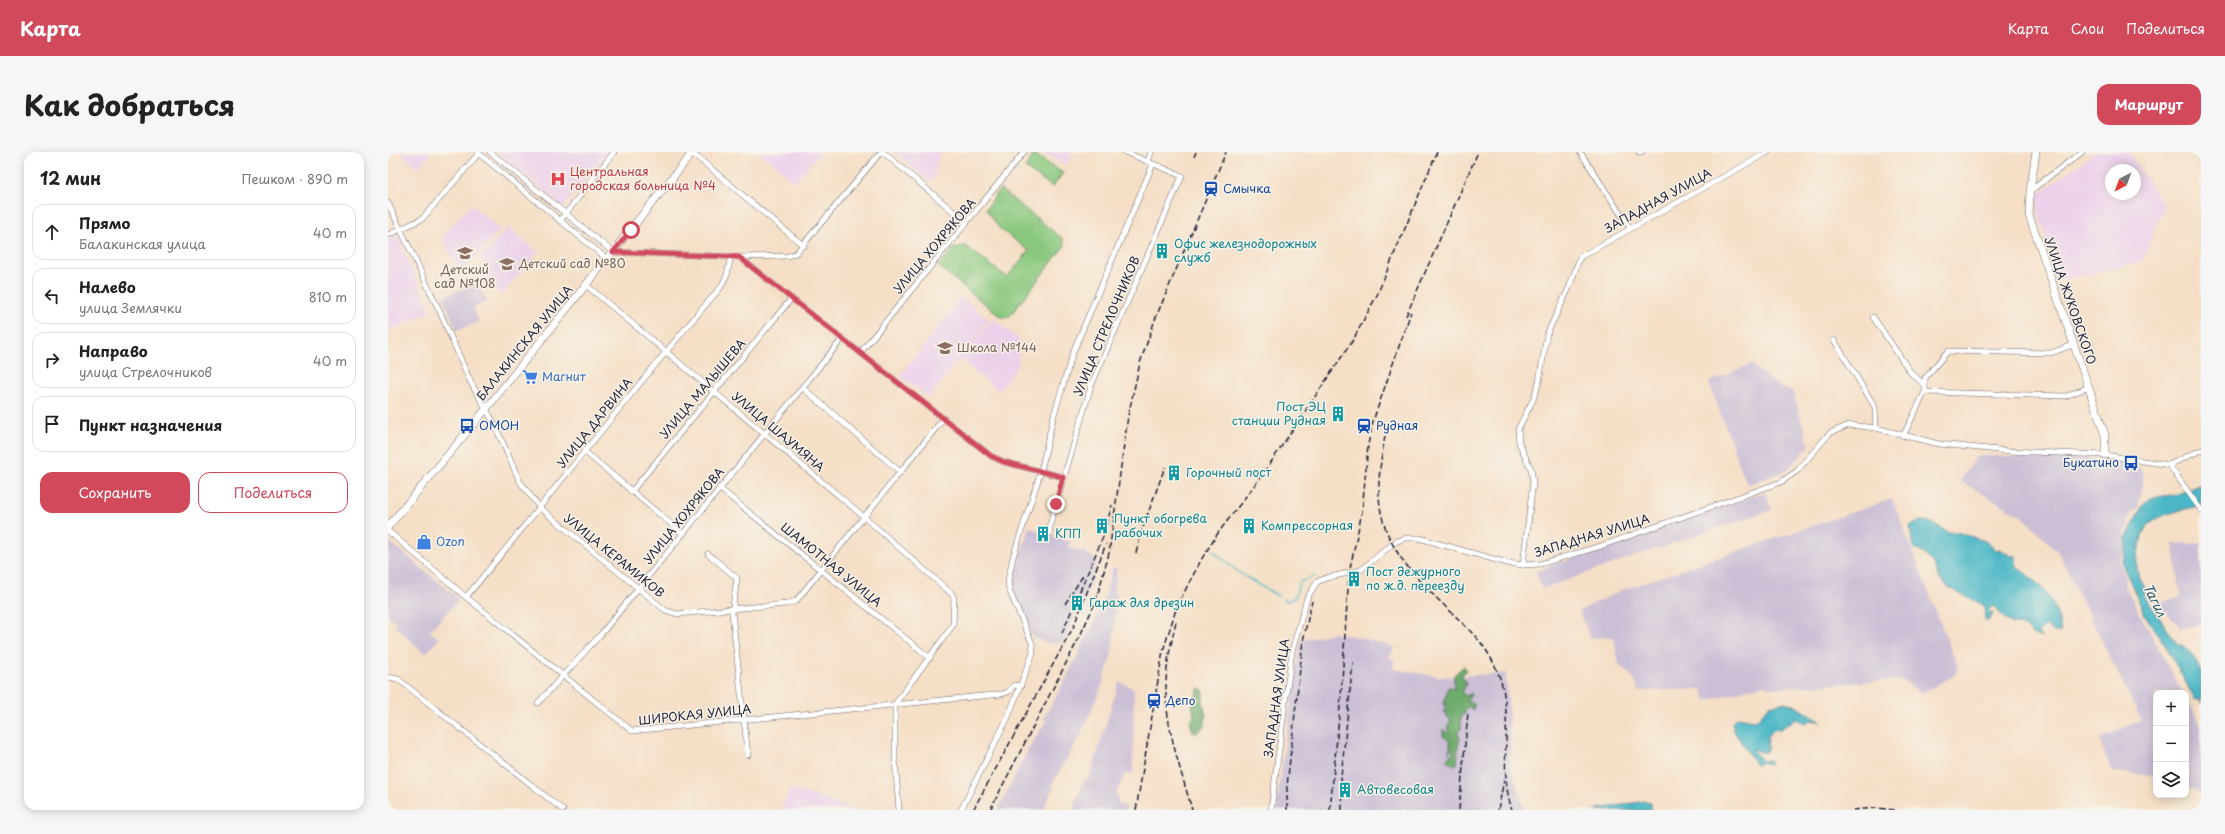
<!DOCTYPE html>
<html lang="ru">
<head>
<meta charset="utf-8">
<style>
  body { margin:0; font-family:"Playpen Sans",sans-serif; background:#f6f6f6; color:#222 }
  .controls { position:absolute; right:12px; bottom:12px; display:grid; overflow:hidden; border-radius:8px; box-shadow:0 2px 10px #0003 }
  .controls button { width:36px; height:36px; display:grid; place-items:center; padding:0; border:0; border-bottom:1px solid #e0e0e0; background:#fff; color:#222; font:20px sans-serif }
  .compass { position:absolute; left:1717px; top:12px; width:36px; height:36px; border-radius:50%; background:#fff; box-shadow:0 2px 10px #0003; rotate:221deg }
  .stop { position:absolute; width:12px; height:12px; margin:-9px; border:3px solid #d1495b; border-radius:50%; background:#fff }
  .stop.end { background:#d1495b; border-color:#fff; box-shadow:0 1px 4px #0008 }
  .list { margin:0; padding:0; list-style:none }
  h2 { display:flex; justify-content:space-between; align-items:center; height:52px; margin:0; padding:0 16px; font-size:17px }
  h2 small { font-size:13px; font-weight:400; color:#767676 }
  .list li { display:grid; grid-template-columns:26px 1fr auto; gap:12px; align-items:center; box-sizing:border-box; height:56px; margin:0 8px 8px; padding:0 8px; border:1px solid #e0e0e0; border-radius:12px }
  .list b { display:block; font-size:15px; white-space:nowrap }
  .list p { margin:0; font-size:13px; white-space:nowrap; color:#767676 }
  .list em { font-size:13px; font-style:normal; color:#767676 }
  .actions { display:flex; gap:8px; padding:12px 16px }
  .actions a { flex:1; padding:9px 0; border:1px solid #d1495b; border-radius:12px; text-align:center; font-size:14px; color:#d1495b }
  .actions .main { background:#d1495b; color:#fff }
  .icon { flex:none; width:22px; height:22px; fill:none; stroke:currentColor; stroke-width:2; stroke-linecap:round; stroke-linejoin:round }
  .map { position:relative; flex:none; width:1813px; height:658px; overflow:hidden; border-radius:12px }
  header { display:flex; align-items:center; gap:24px; box-sizing:border-box; height:56px; padding:0 20px; background:#d1495b; color:#fff }
  header strong { font-size:19px }
  nav { display:flex; gap:22px; margin-inline-start:auto; font-size:14px }
  .intro { display:flex; align-items:center; justify-content:space-between; box-sizing:border-box; height:96px; padding:0 24px }
  h1 { margin:0; font-size:28px }
  .button { padding:10px 18px; border-radius:12px; background:#d1495b; color:#fff; font-size:14px; font-weight:700 }
  main { display:flex; gap:24px; padding:0 24px }
  aside { flex:1; background:#fff; border-radius:12px; box-shadow:0 2px 10px #0003 }
  .map>svg:first-child { display:block }
  .built { fill:#ecd1ea; fill-rule:evenodd }
  .industrial { fill:#cbbfd5 }
  .green { fill:#89c87e; stroke:#56755c }
  .forest { fill:#6eac6d; stroke:#486754 }
  .water { fill:#4bb7c6; stroke:#366c80 }
  .lines { fill:none; stroke-linecap:round; stroke-linejoin:round }
  .stream { stroke:#4bb7c6; stroke-width:1.5 }
  .street-casing { stroke:#6c646c; stroke-width:6 }
  .secondary-casing { stroke:#6c646c; stroke-width:8 }
  .street { stroke:#fff; stroke-width:5 }
  .secondary { stroke:#fff; stroke-width:7 }
  .rail { stroke:#22223b; stroke-width:1.5; stroke-dasharray:6 3; stroke-linecap:butt }
  .route { stroke:#d1495b; stroke-width:5 }
  .labels { text-anchor:middle; stroke-width:3; stroke-linejoin:round; paint-order:stroke }
  .health-label { font-size:12px; fill:#be3a42; stroke:#f7f3e8; text-anchor:start }
  .transit-label { font-size:12px; fill:#164399; stroke:#f7f3e8; text-anchor:start }
  .street-label { font-size:12px; fill:#22223b; stroke:#f7f3e8 }
  .culture-label { font-size:12px; fill:#0d838f; stroke:#f7f3e8; text-anchor:start }
  .education-label { font-size:12px; fill:#785e54; stroke:#f7f3e8; text-anchor:start }
  .shop-label { font-size:12px; fill:#366cbe; stroke:#f7f3e8; text-anchor:start }
  .water-label { font-size:13px; font-style:italic; fill:#30566c; stroke:#f7f3e8 }
</style>
</head>
<body>
<header>
<strong>Карта</strong>
<nav><a>Карта</a><a>Слои</a><a>Поделиться</a></nav>
</header>
<div class="intro"><h1>Как добраться</h1><a class="button">Маршрут</a></div>
<main>
<aside>
<h2>12 мин<small>Пешком · 890 m</small></h2>
<ul class="list">
<li><svg class="icon" aria-label="ahead" viewBox="0 0 24 24"><path d="M12 20V5M6 11l6-6 6 6"/></svg><div><b>Прямо</b><p>Балакинская улица</p></div><em>40 m</em></li>
<li><svg class="icon" aria-label="left" viewBox="0 0 24 24"><path d="M17 20v-9H6M10 6l-5 5 5 5"/></svg><div><b>Налево</b><p>улица Землячки</p></div><em>810 m</em></li>
<li><svg class="icon" aria-label="right" viewBox="0 0 24 24"><path d="M7 20v-9h11M14 6l5 5-5 5"/></svg><div><b>Направо</b><p>улица Стрелочников</p></div><em>40 m</em></li>
<li><svg class="icon" aria-label="arrive" viewBox="0 0 24 24"><path d="M6 21V4h12l-3 4 3 4H6"/></svg><div><b>Пункт назначения</b></div></li>
</ul>
<div class="actions"><a class="main">Сохранить</a><a>Поделиться</a></div>
</aside>
<div class="map">
<svg width="1813" height="658" viewBox="0 0 1813 658">
  <rect width="100%" height="100%" fill="#f7f3e8"/>
  <filter id="ink" filterUnits="userSpaceOnUse"><feTurbulence type="fractalNoise" baseFrequency=".025" numOctaves="2"/><feDisplacementMap in="SourceGraphic" scale="8" xChannelSelector="R" yChannelSelector="G"/><feConvolveMatrix kernelMatrix="1 2 1 2 8 2 1 2 1" color-interpolation-filters="sRGB"/></filter>
  <filter id="wash" filterUnits="userSpaceOnUse"><feTurbulence type="fractalNoise" baseFrequency=".012" numOctaves="4" result="noise"/><feDisplacementMap in="SourceGraphic" scale="16" xChannelSelector="R" yChannelSelector="G"/><feGaussianBlur stdDeviation="0.9" result="paint"/><feColorMatrix in="noise" values="0 0 0 0 0 0 0 0 0 0 0 0 0 0 0 0 0 1.4 0 .05"/><feComposite in="paint" operator="in"/></filter>
  <g filter="url(#wash)">
    <rect width="100%" height="100%" fill="#f5dfc6"/>
    <g class="built">
      <path d="M 13,0 L 43,0 L 30,17 Z"/>
      <path d="M 109,0 L 220,0 L 175,55 Z"/>
      <path d="M 372,0 L 432,0 L 407,30 Z"/>
      <path d="M 507,0 L 555,0 L 548,9 L 551,12 L 546,17 L 549,20 L 542,31 Z"/>
      <path d="M 653,0 L 684,0 L 679,13 Z"/>
      <path d="M 1708,0 L 1740,0 L 1776,53 L 1754,110 L 1673,128 L 1649,59 L 1650,42 ZM 1723,18 L 1747,18 L 1747,42 L 1723,42 Z"/>
      <path d="M 83,53 L 112,77 L 78,116 L 71,120 L 54,85 Z"/>
      <path d="M 120,75 L 150,100 L 114,143 L 94,127 L 103,116 L 92,107 Z"/>
      <path d="M 9,84 L 43,160 L 0,179 L 0,88 Z"/>
      <path d="M 573,145 L 601,168 L 577,200 L 605,167 L 631,187 L 630,213 L 611,239 L 571,207 L 541,246 L 512,224 Z"/>
      <path d="M 401,636 L 467,658 L 394,658 Z"/>
    </g>
    <g class="industrial">
      <path d="M 89,130 L 99,149 L 85,156 L 91,170 L 69,178 L 55,145 Z"/>
      <path d="M 1363,212 L 1391,235 L 1405,239 L 1421,294 L 1398,319 L 1359,333 L 1321,230 Z"/>
      <path d="M 1591,304 L 1710,307 L 1752,316 L 1756,321 L 1750,357 L 1744,359 L 1737,382 L 1736,402 L 1731,409 L 1738,424 L 1737,434 L 1795,541 L 1768,541 L 1768,624 L 1724,620 L 1711,587 L 1753,568 L 1670,400 L 1635,365 L 1572,329 L 1587,306 Z"/>
      <path d="M 1377,340 L 1384,358 L 1285,391 L 1273,397 L 1272,395 L 1154,437 L 1148,419 Z"/>
      <path d="M 1504,347 L 1570,515 L 1566,524 L 1533,541 L 1515,528 L 1385,536 L 1375,533 L 1318,549 L 1314,537 L 1251,539 L 1245,525 L 1231,513 L 1226,485 L 1202,486 L 1191,459 L 1234,438 Z"/>
      <path d="M 641,375 L 682,390 L 681,396 L 696,400 L 709,408 L 703,423 L 705,424 L 677,487 L 672,491 L 660,491 L 645,485 L 624,440 L 623,434 Z"/>
      <path d="M 2,390 L 71,447 L 42,479 L 51,487 L 37,502 L 7,474 L 9,471 L 0,463 L 0,393 Z"/>
      <path d="M 1796,391 L 1803,392 L 1813,391 L 1813,472 L 1792,477 L 1789,471 L 1768,451 L 1793,445 L 1785,392 Z"/>
      <path d="M 725,415 L 729,416 L 725,441 L 729,442 L 724,501 L 715,532 L 692,584 L 664,633 L 666,635 L 655,658 L 610,658 L 642,594 L 658,569 L 655,567 L 676,530 L 703,476 L 716,447 Z"/>
      <path d="M 944,481 L 965,484 L 1007,495 L 1001,506 L 1006,507 L 1005,517 L 1054,525 L 1118,521 L 1121,561 L 1122,614 L 1137,658 L 888,658 L 912,489 Z"/>
      <path d="M 731,530 L 746,536 L 745,622 L 737,622 L 728,642 L 731,652 L 738,655 L 738,658 L 685,658 L 697,626 L 701,627 Z"/>
      <path d="M 1798,546 L 1813,573 L 1813,641 L 1798,632 Z"/>
    </g>
    <g class="green">
      <path d="M 646,2 L 675,21 L 665,35 L 637,16 Z"/>
      <path d="M 612,37 L 675,87 L 677,93 L 621,165 L 613,165 L 550,114 L 566,96 L 577,94 L 619,125 L 641,99 L 611,76 L 598,57 Z"/>
    </g>
    <g class="forest">
      <path d="M 1076,514 L 1078,518 L 1073,525 L 1076,526 L 1078,532 L 1074,541 L 1078,544 L 1084,541 L 1078,549 L 1086,551 L 1086,556 L 1083,558 L 1084,555 L 1080,555 L 1076,559 L 1078,561 L 1073,564 L 1073,576 L 1070,582 L 1072,587 C 1069,595 1070,603 1069,612 L 1066,613 L 1058,608 L 1066,599 L 1064,597 L 1060,601 L 1062,597 L 1062,589 L 1055,584 L 1055,577 L 1058,581 L 1061,580 L 1059,576 L 1063,568 L 1057,563 L 1059,559 L 1055,560 L 1060,552 L 1055,554 L 1060,535 L 1068,536 L 1066,534 L 1066,523 Z"/>
      <path d="M 811,536 L 816,539 C 811,557 827,567 809,581 L 804,579 L 802,570 L 806,564 L 804,554 Z"/>
    </g>
    <g class="water">
      <path d="M 1813,332 L 1813,353 C 1794,359 1765,361 1755,381 C 1753,386 1753,392 1751,397 C 1747,415 1748,419 1757,435 L 1754,437 L 1756,443 L 1790,493 C 1802,493 1808,511 1813,520 C 1813,525 1813,546 1813,552 L 1812,547 L 1807,548 L 1779,496 L 1757,463 L 1734,411 L 1737,403 L 1738,386 L 1755,353 L 1763,346 L 1790,342 Z"/>
      <path d="M 1532,369 L 1540,369 L 1560,380 L 1569,380 L 1597,389 L 1608,398 L 1612,397 L 1623,404 L 1628,404 L 1629,415 C 1654,433 1669,449 1673,480 L 1666,480 L 1658,473 L 1650,481 L 1654,486 L 1644,482 C 1640,473 1628,474 1620,469 C 1613,465 1611,457 1604,454 L 1600,459 L 1603,462 L 1605,460 L 1602,468 L 1597,468 L 1596,453 C 1582,446 1566,441 1555,430 C 1549,426 1550,423 1548,417 C 1544,408 1534,399 1525,396 L 1522,375 Z"/>
      <path d="M 1397,550 L 1408,554 L 1434,570 L 1423,568 L 1417,571 L 1408,567 L 1392,577 L 1385,578 L 1380,584 L 1379,599 L 1377,601 L 1365,597 L 1364,598 L 1375,609 L 1381,608 L 1383,611 L 1381,612 L 1374,610 L 1368,613 L 1346,579 L 1344,570 L 1349,565 C 1374,569 1365,571 1382,553 Z"/>
      <path d="M 1257,649 L 1263,650 L 1263,658 L 1205,658 Z"/>
    </g>
    <g class="lines">
      <g class="stream">
        <path d="M 825,399 L 853,422 L 890,444"/>
        <path d="M 921,427 L 924,424 L 927,425"/>
        <path d="M 919,428 L 920,428"/>
        <path d="M 895,447 L 899,449 L 907,445 L 912,430 L 917,428"/>
      </g>
    </g>
  </g>
  <g filter="url(#ink)">
    <g class="lines">
      <defs>
        <g id="street">
          <path d="M 89,0 L 219,107"/>
          <path d="M 102,0 L 225,100 L 351,105 L 603,304 L 616,310 L 675,325"/>
          <path d="M 303,0 L 416,94"/>
          <path d="M 495,0 L 579,71"/>
          <path d="M 1192,0 L 1242,76"/>
          <path d="M 1251,0 L 1254,0"/>
          <path d="M 760,10 L 763,0"/>
          <path d="M 1642,39 L 1694,0"/>
          <path d="M 0,51 L 52,160 L 82,229 L 106,271 L 132,330 L 152,356 L 277,458 L 289,462 L 398,452 L 408,449 L 556,266"/>
          <path d="M 172,69 L 226,0"/>
          <path d="M 0,83 L 34,67 L 92,0"/>
          <path d="M 351,105 L 400,104 L 408,101 L 493,0"/>
          <path d="M 198,133 L 475,364 L 564,442 L 566,446 L 565,473 L 507,552 L 507,607 L 511,658"/>
          <path d="M 1485,165 L 1523,221 L 1537,233"/>
          <path d="M 1446,188 L 1487,255 L 1488,276"/>
          <path d="M 472,201 L 636,0"/>
          <path d="M 414,235 L 511,319"/>
          <path d="M 1537,240 L 1678,244 L 1701,235"/>
          <path d="M 1515,284 L 1537,240 L 1537,226 L 1560,199 L 1663,201 L 1685,193"/>
          <path d="M 196,299 L 295,382"/>
          <path d="M 1781,313 L 1813,358"/>
          <path d="M 331,336 L 542,506"/>
          <path d="M 243,340 L 403,147"/>
          <path d="M 0,379 L 78,445 L 244,579 L 614,542 L 620,540 L 626,533 L 633,534"/>
          <path d="M 661,382 L 663,369 L 703,234 L 794,24 L 737,0"/>
          <path d="M 320,402 L 349,426 L 344,461 L 360,603"/>
          <path d="M 1135,413 L 1145,330 L 1143,317 L 1131,291 L 1130,277 L 1145,248 L 1151,230 L 1159,182 L 1181,136 L 1192,105 L 1380,0"/>
          <path d="M 78,445 C 164,342 245,236 333,135 L 339,123 L 343,104"/>
          <path d="M 0,525 L 10,527 L 175,658"/>
          <path d="M 150,551 L 213,482 L 454,187"/>
          <path d="M 573,658 L 620,565 L 645,501 L 644,491 L 621,438 L 620,429 L 625,405 L 653,319 L 665,266 L 685,200 L 765,12"/>
          <path d="M 883,658 L 904,499 L 919,446 L 929,430 L 938,426 L 973,418 L 1007,390 L 1018,386 L 1031,386 L 1119,411 L 1135,413 L 1152,412 L 1213,394 L 1393,330 L 1409,319 L 1442,281 L 1461,273 L 1488,276 L 1551,292 L 1620,299 L 1717,303 L 1781,313 L 1813,298"/>
        </g>
        <g id="secondary">
          <path d="M 1648,0 L 1642,39 L 1641,63 L 1717,283 L 1717,303"/>
          <path d="M 0,375 L 98,257 L 305,0"/>
        </g>
      </defs>
      <use href="#street" class="street-casing"/>
      <use href="#secondary" class="secondary-casing"/>
      <use href="#street" class="street"/>
      <use href="#secondary" class="secondary"/>
      <g class="rail">
        <path d="M 806,5 L 808,0"/>
        <path d="M 1018,164 L 1090,0"/>
        <path d="M 997,284 C 994,303 990,323 991,342 C 993,410 1053,444 1093,491 C 1138,550 1105,599 1124,658"/>
        <path d="M 748,401 L 755,375 L 777,315"/>
        <path d="M 677,452 L 696,422"/>
        <path d="M 788,470 C 783,491 778,513 778,534 C 777,575 793,618 804,658"/>
        <path d="M 674,481 L 715,385 L 724,353"/>
        <path d="M 585,658 L 685,476 L 718,392"/>
        <path d="M 602,658 L 690,488 L 708,449 L 721,401 L 740,264 L 752,211 L 768,165 L 838,0"/>
        <path d="M 748,658 L 775,499 L 789,454 L 813,408 L 830,381 L 875,322 L 965,188 L 989,143 L 1049,0"/>
        <path d="M 899,658 L 899,634 L 915,489 L 924,449"/>
        <path d="M 942,658 L 953,544 L 961,421 L 974,360 L 980,293 L 985,269 L 1023,160"/>
        <path d="M 954,658 L 953,625 L 965,510"/>
        <path d="M 1071,658 L 1080,561"/>
        <path d="M 1110,658 L 1116,628"/>
        <path d="M 1465,658 L 1489,656 L 1508,658"/>
      </g>
    </g>
  </g>
  <g class="lines" filter="url(#ink)">
    <path class="route" d="M 243,78 L 225,100 L 351,105 L 603,304 L 616,310 L 675,325 L 668,352"/>
  </g>
  <defs>
    <symbol id="hospital-bare" viewBox="-9 -9 18 18"><path d="M-5-5h3v3.5h4V-5h3V5h-3V1.5h-4V5h-3Z" fill="#e0444e" stroke="#f7f3e8" stroke-width="2.5" paint-order="stroke"/></symbol>
    <symbol id="station-bare" viewBox="-9 -9 18 18"><path d="M-3-6H3Q5-6 5-4V2Q5 4 3 4L4.5 6H3L1.5 4h-3L-3 6H-4.5L-3 4Q-5 4-5 2V-4Q-5-6-3-6ZM-3.5-4v3h7v-3ZM-3.5 1v1.5H-2V1ZM2 1v1.5H3.5V1Z" fill="#1a4fb4" stroke="#f7f3e8" stroke-width="2.5" paint-order="stroke"/></symbol>
    <symbol id="building-bare" viewBox="-9 -9 18 18"><path d="M-4-6H4V6H1V3H-1V6H-4ZM-2.5-4.3h1.7v1.8h-1.7ZM.8-4.3h1.7v1.8H.8ZM-2.5-1h1.7V.8h-1.7ZM.8-1h1.7V.8H.8Z" fill="#0f9aa8" stroke="#f7f3e8" stroke-width="2.5" paint-order="stroke"/></symbol>
    <symbol id="school-bare" viewBox="-9 -9 18 18"><path d="M0-5L7-2L0 1L-7-2ZM-4 1L0 2.5L4 1V4Q0 6-4 4Z" fill="#8d6e63" stroke="#f7f3e8" stroke-width="2.5" paint-order="stroke"/></symbol>
    <symbol id="supermarket-bare" viewBox="-9 -9 18 18"><path d="M-6-5.5h2.5l.6 2H6L4.5 2H-2.5L-4.4-4H-6ZM-1.5 3.2a1.3 1.3 0 1 0 .1 0ZM3 3.2a1.3 1.3 0 1 0 .1 0Z" fill="#3f7fe0" stroke="#f7f3e8" stroke-width="2.5" paint-order="stroke"/></symbol>
    <symbol id="bus-bare" viewBox="-9 -9 18 18"><path d="M-5-6H5V4H4V6H2V4H-2V6H-4V4H-5ZM-3.5-4V0h7V-4ZM-3.5 1.2v1.5H-2V1.2ZM2 1.2v1.5H3.5V1.2Z" fill="#1a4fb4" stroke="#f7f3e8" stroke-width="2.5" paint-order="stroke"/></symbol>
    <symbol id="shop-bare" viewBox="-9 -9 18 18"><path d="M-5-2.5h2.3a2.7 3.5 0 0 1 5.4 0H5L5.5 6h-11ZM-1.5-2.5h3a1.5 2.3 0 0 0-3 0Z" fill="#3f7fe0" stroke="#f7f3e8" stroke-width="2.5" paint-order="stroke"/></symbol>
  </defs>
  <g fill-rule="evenodd">
    <use href="#hospital-bare" x="159" y="16" width="22" height="22"/>
    <use href="#station-bare" x="812" y="26" width="22" height="22"/>
    <use href="#building-bare" x="763" y="88" width="22" height="22"/>
    <use href="#school-bare" x="66" y="90" width="22" height="22"/>
    <use href="#school-bare" x="108" y="101" width="22" height="22"/>
    <use href="#school-bare" x="546" y="185" width="22" height="22"/>
    <use href="#supermarket-bare" x="131" y="214" width="22" height="22"/>
    <use href="#building-bare" x="939" y="251" width="22" height="22"/>
    <use href="#bus-bare" x="68" y="263" width="22" height="22"/>
    <use href="#station-bare" x="965" y="263" width="22" height="22"/>
    <use href="#bus-bare" x="1732" y="300" width="22" height="22"/>
    <use href="#building-bare" x="775" y="310" width="22" height="22"/>
    <use href="#building-bare" x="703" y="363" width="22" height="22"/>
    <use href="#building-bare" x="850" y="363" width="22" height="22"/>
    <use href="#building-bare" x="644" y="371" width="22" height="22"/>
    <use href="#shop-bare" x="25" y="379" width="22" height="22"/>
    <use href="#building-bare" x="955" y="416" width="22" height="22"/>
    <use href="#building-bare" x="678" y="440" width="22" height="22"/>
    <use href="#station-bare" x="755" y="538" width="22" height="22"/>
    <use href="#building-bare" x="946" y="627" width="22" height="22"/>
  </g>
  <g class="labels">
    <g class="health-label">
      <text x="182" y="24">Центральная<tspan x="182" dy="14">городская больница №4</tspan></text>
    </g>
    <g class="transit-label">
      <text x="835" y="41">Смычка</text>
      <text x="91" y="278">ОМОН</text>
      <text x="988" y="278">Рудная</text>
      <text x="1731" y="315" text-anchor="end">Букатино</text>
      <text x="778" y="553">Депо</text>
    </g>
    <g class="street-label">
      <text transform="translate(1270 49) rotate(-29)" y="4">ЗАПАДНАЯ УЛИЦА</text>
      <text transform="translate(547 94) rotate(-50)" y="4">УЛИЦА ХОХРЯКОВА</text>
      <text transform="translate(1682 149) rotate(71)" y="4">УЛИЦА ЖУКОВСКОГО</text>
      <text transform="translate(719 174) rotate(-67)" y="4">УЛИЦА СТРЕЛОЧНИКОВ</text>
      <text transform="translate(137 191) rotate(-51)" y="4">БАЛАКИНСКАЯ УЛИЦА</text>
      <text transform="translate(315 237) rotate(-50)" y="4">УЛИЦА МАЛЫШЕВА</text>
      <text transform="translate(207 271) rotate(-51)" y="4">УЛИЦА ДАРВИНА</text>
      <text transform="translate(390 280) rotate(40)" y="4">УЛИЦА ШАУМЯНА</text>
      <text transform="translate(296 364) rotate(-51)" y="4">УЛИЦА ХОХРЯКОВА</text>
      <text transform="translate(1204 384) rotate(-17)" y="4">ЗАПАДНАЯ УЛИЦА</text>
      <text transform="translate(226 404) rotate(39)" y="4">УЛИЦА КЕРАМИКОВ</text>
      <text transform="translate(443 413) rotate(39)" y="4">ШАМОТНАЯ УЛИЦА</text>
      <text transform="translate(889 546) rotate(-82)" y="4">ЗАПАДНАЯ УЛИЦА</text>
      <text transform="translate(307 563) rotate(-6)" y="4">ШИРОКАЯ УЛИЦА</text>
    </g>
    <g class="culture-label">
      <text x="786" y="96">Офис железнодорожных<tspan x="786" dy="14">служб</tspan></text>
      <text x="938" y="259" text-anchor="end">Пост ЭЦ<tspan x="938" dy="14">станции Рудная</tspan></text>
      <text x="798" y="325">Горочный пост</text>
      <text x="726" y="371">Пункт обогрева<tspan x="726" dy="14">рабочих</tspan></text>
      <text x="873" y="378">Компрессорная</text>
      <text x="667" y="386">КПП</text>
      <text x="978" y="424">Пост дежурного<tspan x="978" dy="14">по ж.д. переезду</tspan></text>
      <text x="701" y="455">Гараж для дрезин</text>
      <text x="969" y="642">Автовесовая</text>
    </g>
    <g class="education-label">
      <text x="131" y="116">Детский сад №80</text>
      <text x="77" y="122" text-anchor="middle">Детский<tspan x="77" dy="14">сад №108</tspan></text>
      <text x="569" y="200">Школа №144</text>
    </g>
    <g class="shop-label">
      <text x="154" y="229">Магнит</text>
      <text x="48" y="394">Ozon</text>
    </g>
    <g class="water-label">
      <text transform="translate(1767 448) rotate(64)" y="5">Тагил</text>
    </g>
  </g>
</svg>
<div class="controls">
<button>+</button>
<button>−</button>
<button><svg class="icon" aria-label="layers" viewBox="0 0 24 24"><path d="M12 4l9 5-9 5-9-5zM3 14l9 5 9-5"/></svg></button>
</div>
<svg class="compass" viewBox="-18 -18 36 36"><path d="M0-13l5 13h-10z" fill="#e53935"/><path d="M0 13l5-13h-10z" fill="#767676"/></svg>
<div class="stop" style="left:243px;top:78px"></div>
<div class="stop end" style="left:668px;top:352px"></div>
</div>
</main>
</body>
</html>
